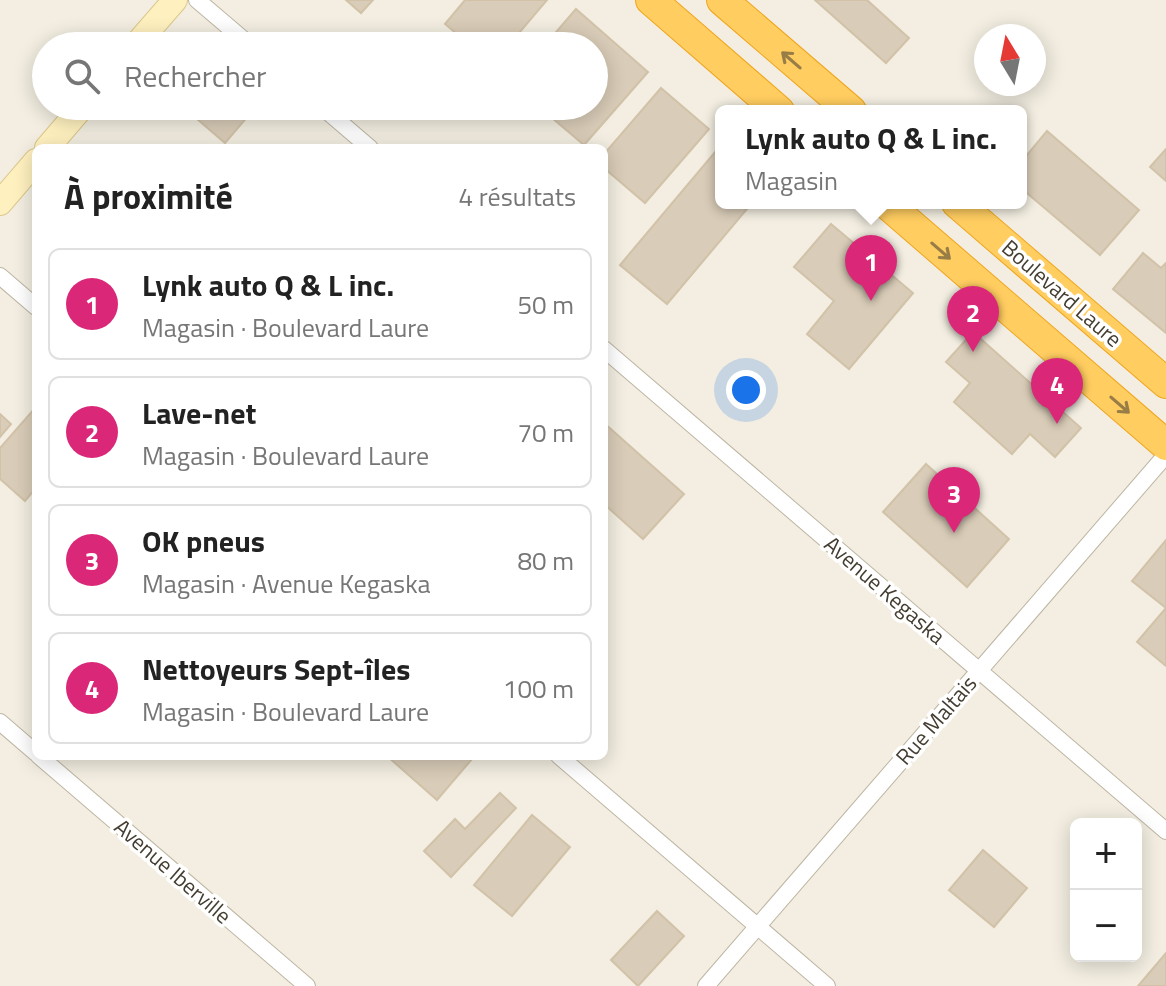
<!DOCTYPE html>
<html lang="fr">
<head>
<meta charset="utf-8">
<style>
  body { margin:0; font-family:"Titillium Web",sans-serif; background:#f2f2f2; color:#222 }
  .controls { position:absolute; right:24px; bottom:24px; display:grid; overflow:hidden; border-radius:12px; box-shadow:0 4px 20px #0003 }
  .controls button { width:72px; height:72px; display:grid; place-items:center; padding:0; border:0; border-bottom:2px solid #e0e0e0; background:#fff; color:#222; font:40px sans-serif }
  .compass { position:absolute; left:974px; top:24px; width:72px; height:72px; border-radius:50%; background:#fff; box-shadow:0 4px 20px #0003; rotate:350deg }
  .you { position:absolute; left:746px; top:390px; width:28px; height:28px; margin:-20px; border:6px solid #fff; border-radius:50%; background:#1a73e8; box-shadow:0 0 0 12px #1a73e833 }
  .badge { display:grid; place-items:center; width:52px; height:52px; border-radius:50%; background:#db2777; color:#fff; font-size:26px; font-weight:700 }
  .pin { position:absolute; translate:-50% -66px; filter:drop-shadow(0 2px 4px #0008) }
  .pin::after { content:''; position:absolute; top:42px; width:28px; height:24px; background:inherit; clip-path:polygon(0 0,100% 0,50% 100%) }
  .popup { position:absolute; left:715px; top:105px; width:312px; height:104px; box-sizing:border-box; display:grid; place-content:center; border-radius:12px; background:#fff; filter:drop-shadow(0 2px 6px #0005); font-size:26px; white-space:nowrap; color:#767676 }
  .popup b { font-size:30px; color:#222 }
  .popup::after { content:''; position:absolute; left:50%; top:100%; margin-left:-16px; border:16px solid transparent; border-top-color:#fff }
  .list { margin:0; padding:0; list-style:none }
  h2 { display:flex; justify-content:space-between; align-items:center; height:104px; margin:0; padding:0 32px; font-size:34px }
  h2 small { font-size:26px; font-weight:400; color:#767676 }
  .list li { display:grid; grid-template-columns:52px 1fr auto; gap:24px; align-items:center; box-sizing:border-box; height:112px; margin:0 16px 16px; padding:0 16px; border:2px solid #e0e0e0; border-radius:12px }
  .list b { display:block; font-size:30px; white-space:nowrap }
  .list p { margin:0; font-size:26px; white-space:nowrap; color:#767676 }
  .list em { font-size:26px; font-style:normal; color:#767676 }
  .icon { flex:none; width:44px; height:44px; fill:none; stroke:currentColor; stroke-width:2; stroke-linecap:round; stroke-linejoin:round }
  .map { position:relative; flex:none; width:1166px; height:986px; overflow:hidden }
  .search { position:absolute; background:#fff; box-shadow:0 4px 20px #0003; left:32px; top:32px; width:576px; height:88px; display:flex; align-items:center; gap:20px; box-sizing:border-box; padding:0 28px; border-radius:44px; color:#767676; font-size:30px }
  .panel { position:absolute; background:#fff; box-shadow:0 4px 20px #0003; left:32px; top:144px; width:576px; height:616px; border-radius:12px }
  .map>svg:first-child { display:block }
  .building { fill:#d9ccb8; stroke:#d1c2a8; stroke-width:2 }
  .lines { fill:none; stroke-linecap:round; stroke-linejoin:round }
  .street-casing { stroke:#beb6a3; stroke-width:18 }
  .secondary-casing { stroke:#dbc88c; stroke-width:26 }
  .highway-casing { stroke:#efa61f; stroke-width:32 }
  .street { stroke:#fff; stroke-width:16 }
  .secondary { stroke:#fff1bf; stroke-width:24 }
  .highway { stroke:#ffcd60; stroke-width:30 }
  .oneway { stroke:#987e46 }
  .labels { text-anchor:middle; stroke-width:7; stroke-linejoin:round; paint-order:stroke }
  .street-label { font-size:22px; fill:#443d31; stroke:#fff }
</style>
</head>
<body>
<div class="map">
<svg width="1166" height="986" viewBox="0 0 1166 986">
  <rect width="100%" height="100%" fill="#f3eee1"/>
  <g class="building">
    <path d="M 346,0 L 373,0 L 361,13 Z"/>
    <path d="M 465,0 L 547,0 L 508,46 L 471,46 L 445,24 Z"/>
    <path d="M 815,0 L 867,0 L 909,38 L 886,63 Z"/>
    <path d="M 576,9 L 648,72 L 584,145 L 538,106 L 594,106 L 594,46 L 544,46 Z"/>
    <path d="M 661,88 L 709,129 L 645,203 L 604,168 L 604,154 Z"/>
    <path d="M 182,106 L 253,106 L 255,108 L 225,143 Z"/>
    <path d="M 1047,131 L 1139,210 L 1100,255 L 1021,188 L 1021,162 Z"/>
    <path d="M 721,145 L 721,203 L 752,203 L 667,304 L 620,265 Z"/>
    <path d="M 1166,149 L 1166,181 L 1150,167 Z"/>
    <path d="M 831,224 L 913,293 L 849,369 L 807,334 L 834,301 L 794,267 Z"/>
    <path d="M 1143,253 L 1161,268 L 1166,263 L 1166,333 L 1113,289 Z"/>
    <path d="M 973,332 L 1081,428 L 1055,457 L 1030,434 L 1012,454 L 954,402 L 970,383 L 946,362 Z"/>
    <path d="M 36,407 L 36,488 L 25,501 L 0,479 L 0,448 Z"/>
    <path d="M 0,414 L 11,424 L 0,437 Z"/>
    <path d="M 604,423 L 684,494 L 643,539 L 604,504 Z"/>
    <path d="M 926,464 L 1009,539 L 967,587 L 883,512 Z"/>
    <path d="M 1166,540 L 1166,666 L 1137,642 L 1166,608 L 1132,581 Z"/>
    <path d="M 387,756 L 469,756 L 472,759 L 437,800 Z"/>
    <path d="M 500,793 L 516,808 L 451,877 L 424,851 L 455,819 L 465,829 Z"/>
    <path d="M 532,815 L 570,847 L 512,916 L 474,885 Z"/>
    <path d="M 983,850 L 1027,888 L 994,927 L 949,890 Z"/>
    <path d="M 657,911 L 684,936 L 638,986 L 611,960 Z"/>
    <path d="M 1166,953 L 1166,986 L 1138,986 Z"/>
  </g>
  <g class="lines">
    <defs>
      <g id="street">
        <path d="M 197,0 L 251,46"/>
        <path d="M 321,106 L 370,148"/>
        <path d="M 0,276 L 36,307"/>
        <path d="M 604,349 L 1166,831"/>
        <path d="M 0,722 L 36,753"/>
        <path d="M 39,756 L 307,986"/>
        <path d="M 559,756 L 827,986"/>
        <path d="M 706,986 L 1166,455"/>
      </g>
      <g id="secondary">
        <path d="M 135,46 L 175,0"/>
        <path d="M 47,148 L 83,106"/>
        <path d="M 0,203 L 36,161"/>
      </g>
      <g id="highway">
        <path d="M 651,0 L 779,111"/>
        <path d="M 722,0 L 851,111"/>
        <path d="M 886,203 L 1166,445"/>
        <path d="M 957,203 L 1166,383"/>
      </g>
    </defs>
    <use href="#street" class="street-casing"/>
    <use href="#secondary" class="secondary-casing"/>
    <use href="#highway" class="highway-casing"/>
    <use href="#street" class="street"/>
    <use href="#secondary" class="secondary"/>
    <use href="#highway" class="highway"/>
  </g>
  <defs><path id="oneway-shaft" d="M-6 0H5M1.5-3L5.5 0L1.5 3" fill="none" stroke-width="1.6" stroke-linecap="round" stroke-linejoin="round" transform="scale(2)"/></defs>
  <g class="oneway">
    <use href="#oneway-shaft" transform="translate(791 60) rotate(-139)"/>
    <use href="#oneway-shaft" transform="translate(941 251) rotate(41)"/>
    <use href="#oneway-shaft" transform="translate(1120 405) rotate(41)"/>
  </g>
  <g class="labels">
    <g class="street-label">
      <text transform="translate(1062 293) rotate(41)" y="8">Boulevard Laure</text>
      <text transform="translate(885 590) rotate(41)" y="8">Avenue Kegaska</text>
      <text transform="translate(936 720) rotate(-49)" y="8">Rue Maltais</text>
      <text transform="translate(173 871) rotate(41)" y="8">Avenue Iberville</text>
    </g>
  </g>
</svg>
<div class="controls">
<button>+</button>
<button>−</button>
</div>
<svg class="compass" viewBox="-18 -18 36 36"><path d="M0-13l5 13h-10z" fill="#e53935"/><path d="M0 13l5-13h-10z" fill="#767676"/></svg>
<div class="you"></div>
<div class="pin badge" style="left:871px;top:301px">1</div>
<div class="popup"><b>Lynk auto Q &amp; L inc.</b>Magasin</div>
<div class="pin badge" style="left:973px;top:352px">2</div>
<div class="pin badge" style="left:954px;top:533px">3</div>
<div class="pin badge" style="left:1057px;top:424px">4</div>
<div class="search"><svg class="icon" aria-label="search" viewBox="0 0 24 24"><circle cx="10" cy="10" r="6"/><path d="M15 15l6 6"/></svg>Rechercher</div>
<section class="panel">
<h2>À proximité<small>4 résultats</small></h2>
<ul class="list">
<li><span class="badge">1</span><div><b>Lynk auto Q &amp; L inc.</b><p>Magasin · Boulevard Laure</p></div><em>50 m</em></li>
<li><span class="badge">2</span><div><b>Lave-net</b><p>Magasin · Boulevard Laure</p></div><em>70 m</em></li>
<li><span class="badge">3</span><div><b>OK pneus</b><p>Magasin · Avenue Kegaska</p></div><em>80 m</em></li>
<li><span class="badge">4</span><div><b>Nettoyeurs Sept-îles</b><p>Magasin · Boulevard Laure</p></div><em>100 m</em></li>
</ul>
</section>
</div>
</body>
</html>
